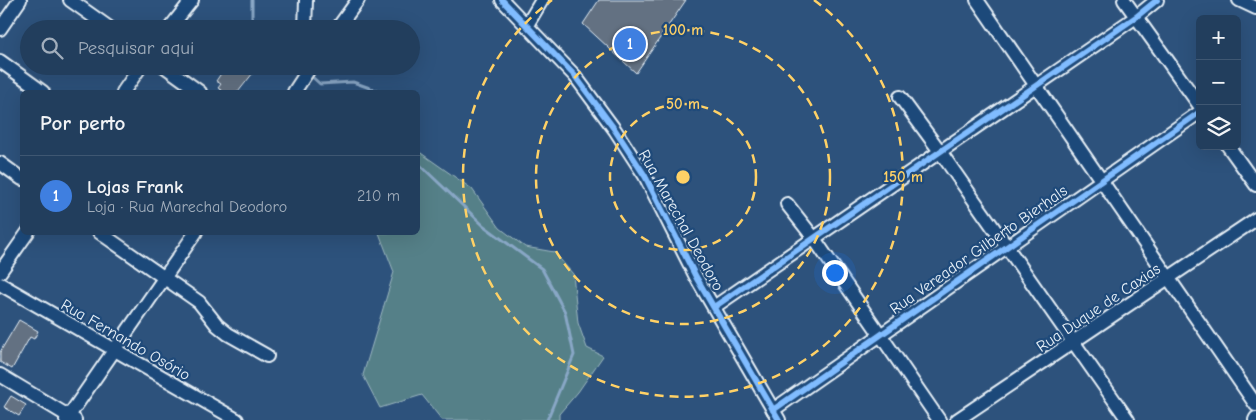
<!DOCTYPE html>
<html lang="pt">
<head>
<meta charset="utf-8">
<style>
  body { margin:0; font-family:"Comic Neue",sans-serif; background:#2e4966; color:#f1f3f6 }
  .controls { position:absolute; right:15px; top:15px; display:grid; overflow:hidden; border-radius:8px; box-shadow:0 5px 20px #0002 }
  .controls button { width:45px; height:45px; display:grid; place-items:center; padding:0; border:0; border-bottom:1px solid #3f5772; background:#223e5d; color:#f1f3f6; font:25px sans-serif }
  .you { position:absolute; left:834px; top:272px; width:18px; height:18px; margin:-12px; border:4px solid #fff; border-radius:50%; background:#1a73e8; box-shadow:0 0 0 8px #1a73e833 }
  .badge { display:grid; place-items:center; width:32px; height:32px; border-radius:50%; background:#d6ab8b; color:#fff; font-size:16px; font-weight:700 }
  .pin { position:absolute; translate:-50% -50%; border:2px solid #fff; box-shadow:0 1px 5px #0006 }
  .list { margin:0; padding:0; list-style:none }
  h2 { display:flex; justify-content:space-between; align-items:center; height:65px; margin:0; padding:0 20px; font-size:21px }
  h2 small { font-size:16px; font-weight:400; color:#a2aebc }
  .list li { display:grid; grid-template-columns:32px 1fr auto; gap:15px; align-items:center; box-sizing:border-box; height:80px; padding:0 20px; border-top:1px solid #3f5772 }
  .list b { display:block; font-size:19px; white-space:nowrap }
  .list p { margin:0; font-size:16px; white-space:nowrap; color:#a2aebc }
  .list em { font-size:16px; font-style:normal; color:#a2aebc }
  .icon { flex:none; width:28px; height:28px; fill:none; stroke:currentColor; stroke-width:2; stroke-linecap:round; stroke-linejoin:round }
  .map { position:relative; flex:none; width:1256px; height:420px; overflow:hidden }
  .search { position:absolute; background:#223e5d; box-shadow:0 5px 20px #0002; left:20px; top:20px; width:400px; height:55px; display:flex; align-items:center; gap:12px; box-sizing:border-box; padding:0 18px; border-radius:28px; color:#a2aebc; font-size:19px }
  .panel { position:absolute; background:#223e5d; box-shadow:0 5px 20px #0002; left:20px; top:90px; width:400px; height:145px; border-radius:8px }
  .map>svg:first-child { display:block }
  .green { fill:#548088; stroke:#9eb8c0 }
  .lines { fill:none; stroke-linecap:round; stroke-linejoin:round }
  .stream { stroke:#89a7c6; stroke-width:3 }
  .building { fill:#637182; stroke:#e8f1f8 }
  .minor-casing { stroke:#e8f1f8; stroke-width:16 }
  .minor { stroke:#1f4a7a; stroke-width:12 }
  .cycleway-casing { stroke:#1f4a7a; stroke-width:9 }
  .cycleway { stroke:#80bcff; stroke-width:6 }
  .ring { fill:none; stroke:#ffd166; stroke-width:2.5; stroke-dasharray:9 6 }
  .labels { text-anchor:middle; stroke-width:4.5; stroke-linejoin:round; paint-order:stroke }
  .street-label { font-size:16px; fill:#e8f1f8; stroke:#1f4a7a }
  .centre { fill:#ffd166; stroke:#1f4a7a; stroke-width:2.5 }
  .ring-label { font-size:15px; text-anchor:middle; font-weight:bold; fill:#ffd166; stroke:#1f4a7a; stroke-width:4.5; stroke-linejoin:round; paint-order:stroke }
</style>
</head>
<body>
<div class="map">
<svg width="1256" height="420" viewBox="0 0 1256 420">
  <rect width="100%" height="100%" fill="#2d527c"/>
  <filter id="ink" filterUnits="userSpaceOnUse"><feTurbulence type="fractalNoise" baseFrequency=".02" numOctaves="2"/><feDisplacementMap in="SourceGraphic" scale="10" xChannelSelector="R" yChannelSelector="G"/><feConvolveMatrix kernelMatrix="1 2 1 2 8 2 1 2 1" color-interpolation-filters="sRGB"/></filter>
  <g filter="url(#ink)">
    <path class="green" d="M 418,151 L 472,189 L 500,228 L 525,247 L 554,252 L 573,274 L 578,323 L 587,348 L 603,356 L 578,392 L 559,414 L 559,420 L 442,420 L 422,395 L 380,408 L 363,375 L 394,272 L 379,233 L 418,232 Z"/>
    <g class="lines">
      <g class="stream">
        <path d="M 252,0 L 252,25 L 256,29"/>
        <path d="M 309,74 L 320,84 L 353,82 L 381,92"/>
        <path d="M 418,163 L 484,226 L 542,269 L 565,312 L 574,355 L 547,420"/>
      </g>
    </g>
    <g class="building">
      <path d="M 599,0 L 686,0 L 636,73 L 583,24 Z"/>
      <path d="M 226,66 L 236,66 L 244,71 L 247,68 L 253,73 L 238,92 L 224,92 L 218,88 L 221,84 L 216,81 Z"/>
      <path d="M 19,320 L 38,331 L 34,339 L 30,337 L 12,369 L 0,362 L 0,352 Z"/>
      <path d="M 11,396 L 26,405 L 19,416 L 4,407 Z"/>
    </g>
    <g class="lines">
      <defs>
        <g id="minor">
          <path d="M 70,0 L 111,29"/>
          <path d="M 502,0 L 575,76 L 615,130 L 645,176 L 696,277 L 779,420"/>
          <path d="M 977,0 L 1256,405"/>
          <path d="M 1124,0 L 1200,106"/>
          <path d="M 1239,0 L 1256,8"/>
          <path d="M 527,25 L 542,0"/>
          <path d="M 0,29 L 20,0"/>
          <path d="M 169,29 L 192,0"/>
          <path d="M 305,29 L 306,0"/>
          <path d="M 337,29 L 358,0"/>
          <path d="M 0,61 L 43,92"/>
          <path d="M 164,66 L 200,92"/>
          <path d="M 123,92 L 141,66"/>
          <path d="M 294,92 L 311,66"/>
          <path d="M 900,97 L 939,150 L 1128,420"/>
          <path d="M 1228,146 L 1256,185"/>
          <path d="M 0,163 L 22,179"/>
          <path d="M 787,204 L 813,237 L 939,420"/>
          <path d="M 99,232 L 199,302 L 217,325 L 228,334 L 267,356"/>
          <path d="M 0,272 L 28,232"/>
          <path d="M 0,284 L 237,420"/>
          <path d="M 714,307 L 1136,17 L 1157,0"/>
          <path d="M 0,375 L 75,420"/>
          <path d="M 773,410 L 1200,112"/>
          <path d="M 66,420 L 196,232"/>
          <path d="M 957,420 L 1256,219"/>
          <path d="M 1255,420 L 1256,418"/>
        </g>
      </defs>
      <use href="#minor" class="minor-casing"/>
      <use href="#minor" class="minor"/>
      <defs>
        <g id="cycleway">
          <path d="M 502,0 L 575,76 L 615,130 L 645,176 L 696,277 L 779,420"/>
          <path d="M 714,307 L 1136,17 L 1157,0"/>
          <path d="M 773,410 L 1200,112"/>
        </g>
      </defs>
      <use href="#cycleway" class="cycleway-casing"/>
      <use href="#cycleway" class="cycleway"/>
    </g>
  </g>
  <g class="ring">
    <circle cx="683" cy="177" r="73"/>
    <circle cx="683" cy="177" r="147"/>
    <path d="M814 0A220 220 0 1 1 552 0"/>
  </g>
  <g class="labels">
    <g class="street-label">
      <text transform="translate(682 220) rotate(61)" y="6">Rua Marechal Deodoro</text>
      <text transform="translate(978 249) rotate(-35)" y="6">Rua Vereador Gilberto Bierhals</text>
      <text transform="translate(1098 307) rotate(-34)" y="6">Rua Duque de Caxias</text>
      <text transform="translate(126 339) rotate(30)" y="6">Rua Fernando Osório</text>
    </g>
  </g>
  <circle cx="683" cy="177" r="8" class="centre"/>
  <g class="ring-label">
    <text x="683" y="35">100 m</text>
    <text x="683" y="109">50 m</text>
    <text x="903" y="182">150 m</text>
  </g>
</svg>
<div class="controls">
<button>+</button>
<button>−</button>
<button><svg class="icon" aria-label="layers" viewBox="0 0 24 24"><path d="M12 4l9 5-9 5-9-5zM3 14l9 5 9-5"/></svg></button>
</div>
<div class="you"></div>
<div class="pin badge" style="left:630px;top:44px;background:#3f7fe0">1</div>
<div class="search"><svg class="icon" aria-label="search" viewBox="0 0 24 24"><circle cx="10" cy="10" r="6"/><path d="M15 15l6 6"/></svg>Pesquisar aqui</div>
<section class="panel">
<h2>Por perto<small></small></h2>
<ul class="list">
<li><span class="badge" style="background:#3f7fe0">1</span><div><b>Lojas Frank</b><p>Loja · Rua Marechal Deodoro</p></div><em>210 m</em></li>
</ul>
</section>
</div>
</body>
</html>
